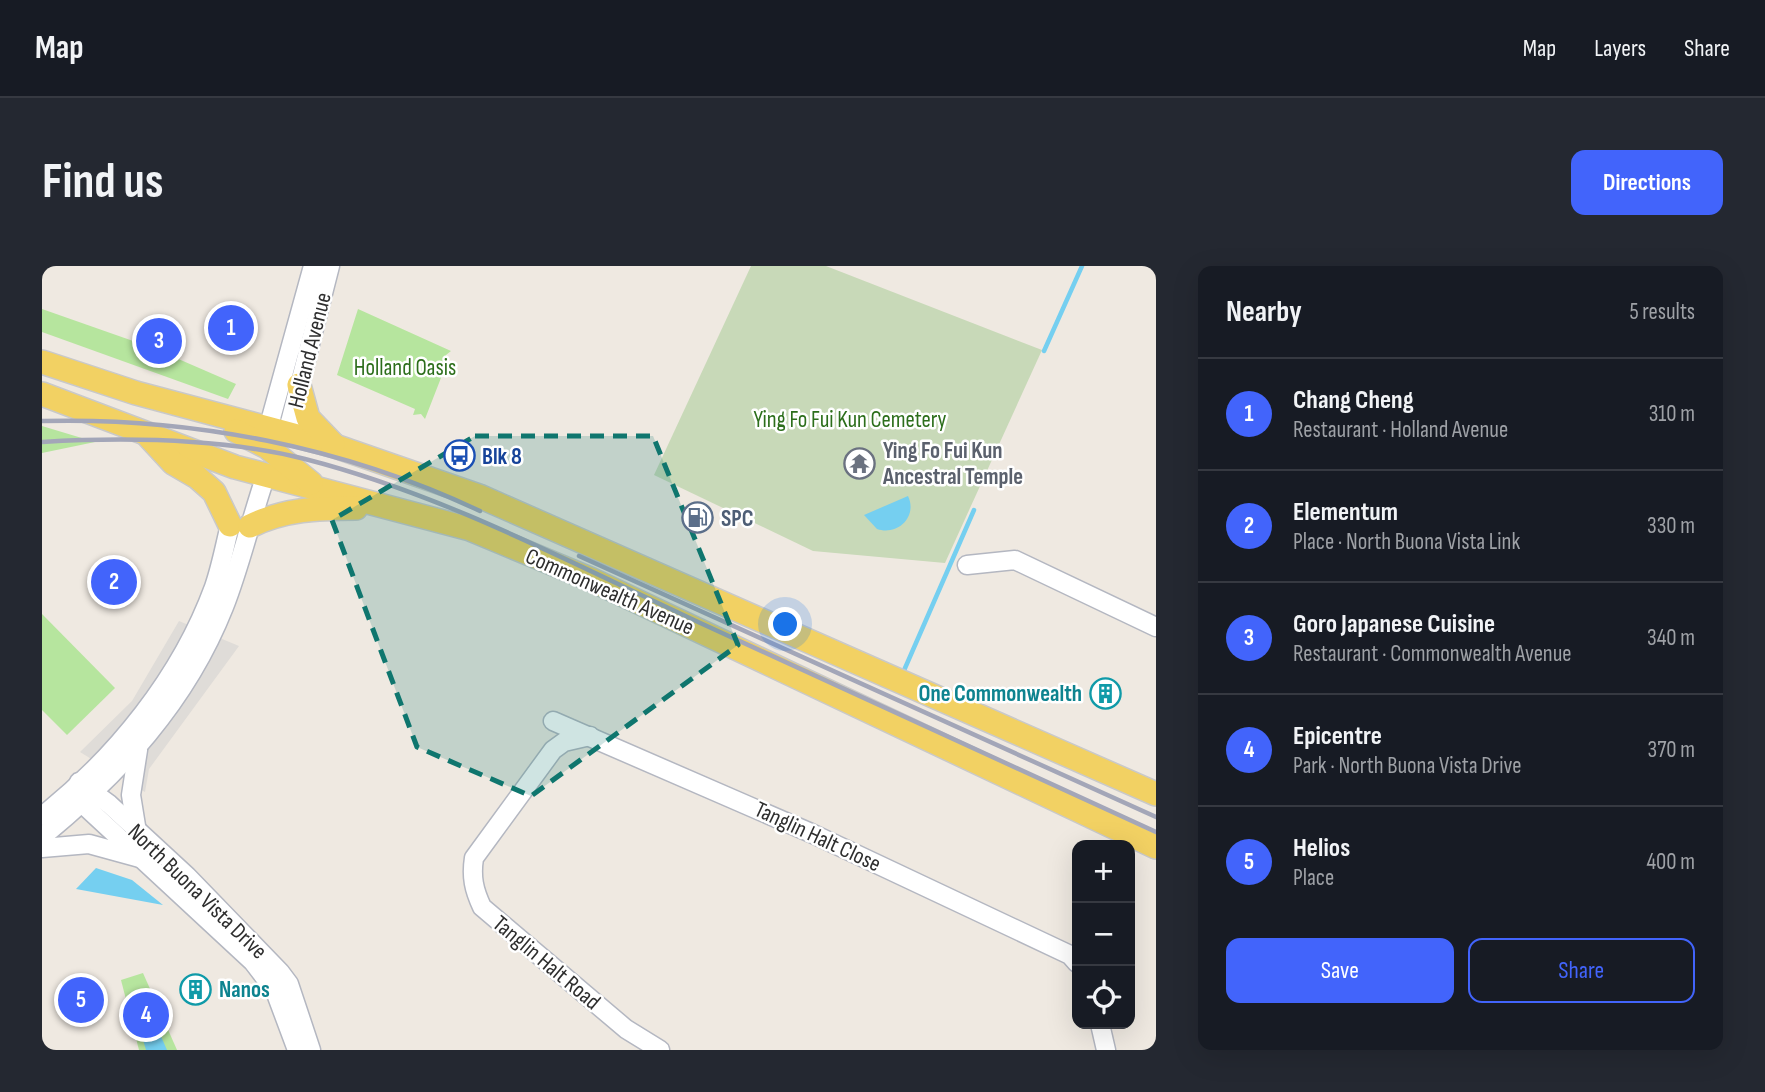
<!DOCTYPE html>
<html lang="en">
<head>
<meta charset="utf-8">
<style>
  body { margin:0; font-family:"Sofia Sans Condensed",sans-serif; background:#242831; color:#f1f3f6 }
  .controls { position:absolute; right:21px; bottom:21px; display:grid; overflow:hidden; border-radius:14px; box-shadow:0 7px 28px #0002 }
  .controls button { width:63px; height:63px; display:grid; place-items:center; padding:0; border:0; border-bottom:2px solid #363941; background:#171b24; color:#f1f3f6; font:35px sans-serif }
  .you { position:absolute; left:744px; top:359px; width:24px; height:24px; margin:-18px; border:5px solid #fff; border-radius:50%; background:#1a73e8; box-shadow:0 0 0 10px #1a73e833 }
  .badge { display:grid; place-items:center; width:46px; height:46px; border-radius:50%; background:#4264fb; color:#fff; font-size:23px; font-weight:700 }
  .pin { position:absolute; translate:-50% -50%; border:4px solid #fff; box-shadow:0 2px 7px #0006 }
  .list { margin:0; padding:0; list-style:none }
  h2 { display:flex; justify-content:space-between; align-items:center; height:91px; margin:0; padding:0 28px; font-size:30px }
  h2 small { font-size:23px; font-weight:400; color:#9ea1a6 }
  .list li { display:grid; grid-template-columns:46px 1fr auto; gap:21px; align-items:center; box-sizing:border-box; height:112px; padding:0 28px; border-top:2px solid #363941 }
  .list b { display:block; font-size:26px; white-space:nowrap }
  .list p { margin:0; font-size:23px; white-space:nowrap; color:#9ea1a6 }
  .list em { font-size:23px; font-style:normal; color:#9ea1a6 }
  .actions { display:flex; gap:14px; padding:21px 28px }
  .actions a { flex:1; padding:16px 0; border:2px solid #4264fb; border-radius:14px; text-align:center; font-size:24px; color:#4264fb }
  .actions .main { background:#4264fb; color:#fff }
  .icon { flex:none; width:38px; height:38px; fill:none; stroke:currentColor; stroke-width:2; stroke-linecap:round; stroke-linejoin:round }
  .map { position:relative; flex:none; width:1114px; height:784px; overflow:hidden; border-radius:14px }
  header { display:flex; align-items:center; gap:42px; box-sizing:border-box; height:98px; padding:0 35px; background:#171b24; border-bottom:2px solid #363941 }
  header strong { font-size:33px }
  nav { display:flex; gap:38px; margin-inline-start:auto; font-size:24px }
  .intro { display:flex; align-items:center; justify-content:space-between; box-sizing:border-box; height:168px; padding:0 42px }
  h1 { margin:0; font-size:49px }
  .button { padding:18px 32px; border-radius:14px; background:#4264fb; color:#fff; font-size:24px; font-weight:700 }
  main { display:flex; gap:42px; padding:0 42px }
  aside { flex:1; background:#171b24; border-radius:14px; box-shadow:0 7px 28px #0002 }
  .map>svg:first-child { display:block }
  .green { fill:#b6e59e }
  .cemetery { fill:#c8d9b8 }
  .plaza { fill:#dfdcd8 }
  .water { fill:#75cff0 }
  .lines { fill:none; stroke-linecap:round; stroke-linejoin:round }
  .stream { stroke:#75cff0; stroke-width:4.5 }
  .minor-casing { stroke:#b4b7c1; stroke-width:21 }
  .major-casing { stroke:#c9c9c9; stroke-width:26 }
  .minor { stroke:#fff; stroke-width:18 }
  .major { stroke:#f2d163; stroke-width:23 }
  .rail { stroke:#a3a6b8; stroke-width:4.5 }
  .marked { fill:#0f766e; fill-opacity:0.2; stroke:#0f766e; stroke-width:5; stroke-dasharray:14 9; stroke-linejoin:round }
  .labels { text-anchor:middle; stroke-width:5; stroke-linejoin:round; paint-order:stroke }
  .street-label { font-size:23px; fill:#2e2e2e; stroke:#fff }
  .park-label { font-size:23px; fill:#2c6e1b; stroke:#fff }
  .worship-label { font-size:23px; font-weight:bold; fill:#5b616d; stroke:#fff; text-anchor:start }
  .transit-label { font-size:23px; font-weight:bold; fill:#164399; stroke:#fff; text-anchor:start }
  .service-label { font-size:23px; font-weight:bold; fill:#4e5e75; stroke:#fff; text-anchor:start }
  .culture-label { font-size:23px; font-weight:bold; fill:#0d838f; stroke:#fff; text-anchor:end }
</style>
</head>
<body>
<header>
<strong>Map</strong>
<nav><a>Map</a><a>Layers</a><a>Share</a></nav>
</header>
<div class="intro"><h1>Find us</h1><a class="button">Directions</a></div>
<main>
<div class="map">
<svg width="1114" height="784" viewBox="0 0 1114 784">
  <rect width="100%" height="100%" fill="#efe9e1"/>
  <g class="green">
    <path d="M 0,43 L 111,82 L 194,118 L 186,133 L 0,66 Z"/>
    <path d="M 316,43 L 409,85 L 404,89 L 404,99 L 383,153 L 379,148 L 371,149 L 373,143 L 295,109 Z"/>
    <path d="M 0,160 L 53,176 L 0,187 Z"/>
    <path d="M 0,348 L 73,422 L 25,469 L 0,444 Z"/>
    <path d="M 101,707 L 135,784 L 97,784 L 79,714 Z"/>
  </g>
  <path class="cemetery" d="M 709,0 L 784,0 L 1000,84 L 903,297 L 771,285 L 612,209 Z"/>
  <path class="plaza" d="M 137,355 L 197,380 L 107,503 L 103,526 L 38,486 L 90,435 Z"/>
  <g class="water">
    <path d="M 866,230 C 876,251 855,270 835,263 L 822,249 Z"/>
    <path d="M 54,602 L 90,614 L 121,639 L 34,623 Z"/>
    <path d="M 99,725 L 125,784 L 104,784 L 88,728 Z"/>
  </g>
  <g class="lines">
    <g class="stream">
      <path d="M 1002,85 L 1040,0"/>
      <path d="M 860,409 L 932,244"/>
    </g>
    <defs>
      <g id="minor">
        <path d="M 226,163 L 271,0"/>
        <path d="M 245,168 L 288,0"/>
        <path d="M 925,299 L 973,294 L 1114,361"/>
        <path d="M 511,455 L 769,567 L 1028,689 L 1035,697"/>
        <path d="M 548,470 L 522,476 L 511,484 L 432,592 C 429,611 432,624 440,641 L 584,763 L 618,784"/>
        <path d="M 37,516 L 67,538 L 145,610 L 238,706 L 247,718 L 269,784"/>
        <path d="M 32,530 L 211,696 L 233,725 L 255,784"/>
        <path d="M 0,550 C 74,491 139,411 172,321 C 179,301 183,279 188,259"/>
        <path d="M 95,566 L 89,529 L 96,484"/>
        <path d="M 0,571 C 78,507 144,437 182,341 C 199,298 209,252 224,209"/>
        <path d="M 0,582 L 47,578 L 98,592"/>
        <path d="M 1058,758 L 1064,784"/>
      </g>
      <g id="major">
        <path d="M 0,96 L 94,127 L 293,180 L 437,230 L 1114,528"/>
        <path d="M 257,119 L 266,152 L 291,178"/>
        <path d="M 0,128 L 193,201 L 428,263 L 548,313 L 1114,581"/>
        <path d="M 194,165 L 225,181 L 269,217"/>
        <path d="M 107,171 L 131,197 L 155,211 L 172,226 L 188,259"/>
        <path d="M 208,260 C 242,243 277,242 314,242"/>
      </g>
    </defs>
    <use href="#minor" class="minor-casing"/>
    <use href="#major" class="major-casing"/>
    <use href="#minor" class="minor"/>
    <use href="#major" class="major"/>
    <g class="rail">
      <path d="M 0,155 C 150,151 302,181 438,245"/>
      <path d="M 0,176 C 86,171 179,172 263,193 C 404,229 535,300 667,361 C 816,429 965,497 1114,566"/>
      <path d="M 537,290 L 1114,551"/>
    </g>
  </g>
  <path class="marked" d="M 433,170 L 611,170 L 696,379 L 489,530 L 375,481 L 290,254 Z"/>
  <defs>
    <symbol id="bus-ring" viewBox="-11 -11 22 22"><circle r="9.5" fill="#fff" stroke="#1a4fb4" stroke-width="1.5"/><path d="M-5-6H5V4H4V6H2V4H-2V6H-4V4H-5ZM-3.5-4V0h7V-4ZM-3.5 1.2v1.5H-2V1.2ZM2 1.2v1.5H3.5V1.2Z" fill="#1a4fb4"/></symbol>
    <symbol id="temple-ring" viewBox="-11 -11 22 22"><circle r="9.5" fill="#fff" stroke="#6b7280" stroke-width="1.5"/><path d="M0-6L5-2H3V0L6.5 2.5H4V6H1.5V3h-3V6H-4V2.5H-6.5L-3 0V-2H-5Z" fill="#6b7280"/></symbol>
    <symbol id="fuel-ring" viewBox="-11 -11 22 22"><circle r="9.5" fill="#fff" stroke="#5c6f8a" stroke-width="1.5"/><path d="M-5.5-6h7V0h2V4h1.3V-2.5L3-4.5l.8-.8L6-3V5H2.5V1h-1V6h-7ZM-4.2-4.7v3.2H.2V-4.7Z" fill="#5c6f8a"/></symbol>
    <symbol id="building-ring" viewBox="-11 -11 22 22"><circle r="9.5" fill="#fff" stroke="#0f9aa8" stroke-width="1.5"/><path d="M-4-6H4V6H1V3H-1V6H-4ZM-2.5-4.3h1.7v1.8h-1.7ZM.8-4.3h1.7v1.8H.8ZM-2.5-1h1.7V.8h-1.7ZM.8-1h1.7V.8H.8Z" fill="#0f9aa8"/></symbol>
  </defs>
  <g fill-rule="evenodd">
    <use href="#bus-ring" x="400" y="172" width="35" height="35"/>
    <use href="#temple-ring" x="800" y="180" width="35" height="35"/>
    <use href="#fuel-ring" x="638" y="234" width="35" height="35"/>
    <use href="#building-ring" x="1046" y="410" width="35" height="35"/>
    <use href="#building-ring" x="136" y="706" width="35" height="35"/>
  </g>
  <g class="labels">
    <g class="street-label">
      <text transform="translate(267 84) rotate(-76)" y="8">Holland Avenue</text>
      <text transform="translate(568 325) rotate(24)" y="8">Commonwealth Avenue</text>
      <text transform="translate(776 570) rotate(25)" y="8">Tanglin Halt Close</text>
      <text transform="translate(156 625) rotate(44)" y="8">North Buona Vista Drive</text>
      <text transform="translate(505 696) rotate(40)" y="8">Tanglin Halt Road</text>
    </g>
    <g class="park-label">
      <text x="363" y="109">Holland Oasis</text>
      <text x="808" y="161">Ying Fo Fui Kun Cemetery</text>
    </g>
    <g class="worship-label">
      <text x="841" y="192">Ying Fo Fui Kun<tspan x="841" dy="26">Ancestral Temple</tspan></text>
    </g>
    <g class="transit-label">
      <text x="440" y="198">Blk 8</text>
    </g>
    <g class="service-label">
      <text x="679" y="260">SPC</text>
    </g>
    <g class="culture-label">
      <text x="1040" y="435">One Commonwealth</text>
      <text x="177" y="731" text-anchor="start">Nanos</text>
    </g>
  </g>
</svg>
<div class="controls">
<button>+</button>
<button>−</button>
<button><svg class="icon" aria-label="locate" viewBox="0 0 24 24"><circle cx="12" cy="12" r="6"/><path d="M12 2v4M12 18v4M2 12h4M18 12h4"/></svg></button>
</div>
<div class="you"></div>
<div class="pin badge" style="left:189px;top:62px">1</div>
<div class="pin badge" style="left:72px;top:316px">2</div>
<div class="pin badge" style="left:117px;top:75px">3</div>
<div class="pin badge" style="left:104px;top:749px">4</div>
<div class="pin badge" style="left:39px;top:734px">5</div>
</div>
<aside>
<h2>Nearby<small>5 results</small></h2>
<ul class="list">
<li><span class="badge">1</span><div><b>Chang Cheng</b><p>Restaurant · Holland Avenue</p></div><em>310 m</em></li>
<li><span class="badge">2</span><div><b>Elementum</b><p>Place · North Buona Vista Link</p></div><em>330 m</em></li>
<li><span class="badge">3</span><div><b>Goro Japanese Cuisine</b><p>Restaurant · Commonwealth Avenue</p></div><em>340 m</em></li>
<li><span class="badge">4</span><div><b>Epicentre</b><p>Park · North Buona Vista Drive</p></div><em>370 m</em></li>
<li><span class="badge">5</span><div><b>Helios</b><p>Place</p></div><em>400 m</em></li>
</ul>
<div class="actions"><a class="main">Save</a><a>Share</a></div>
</aside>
</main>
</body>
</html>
